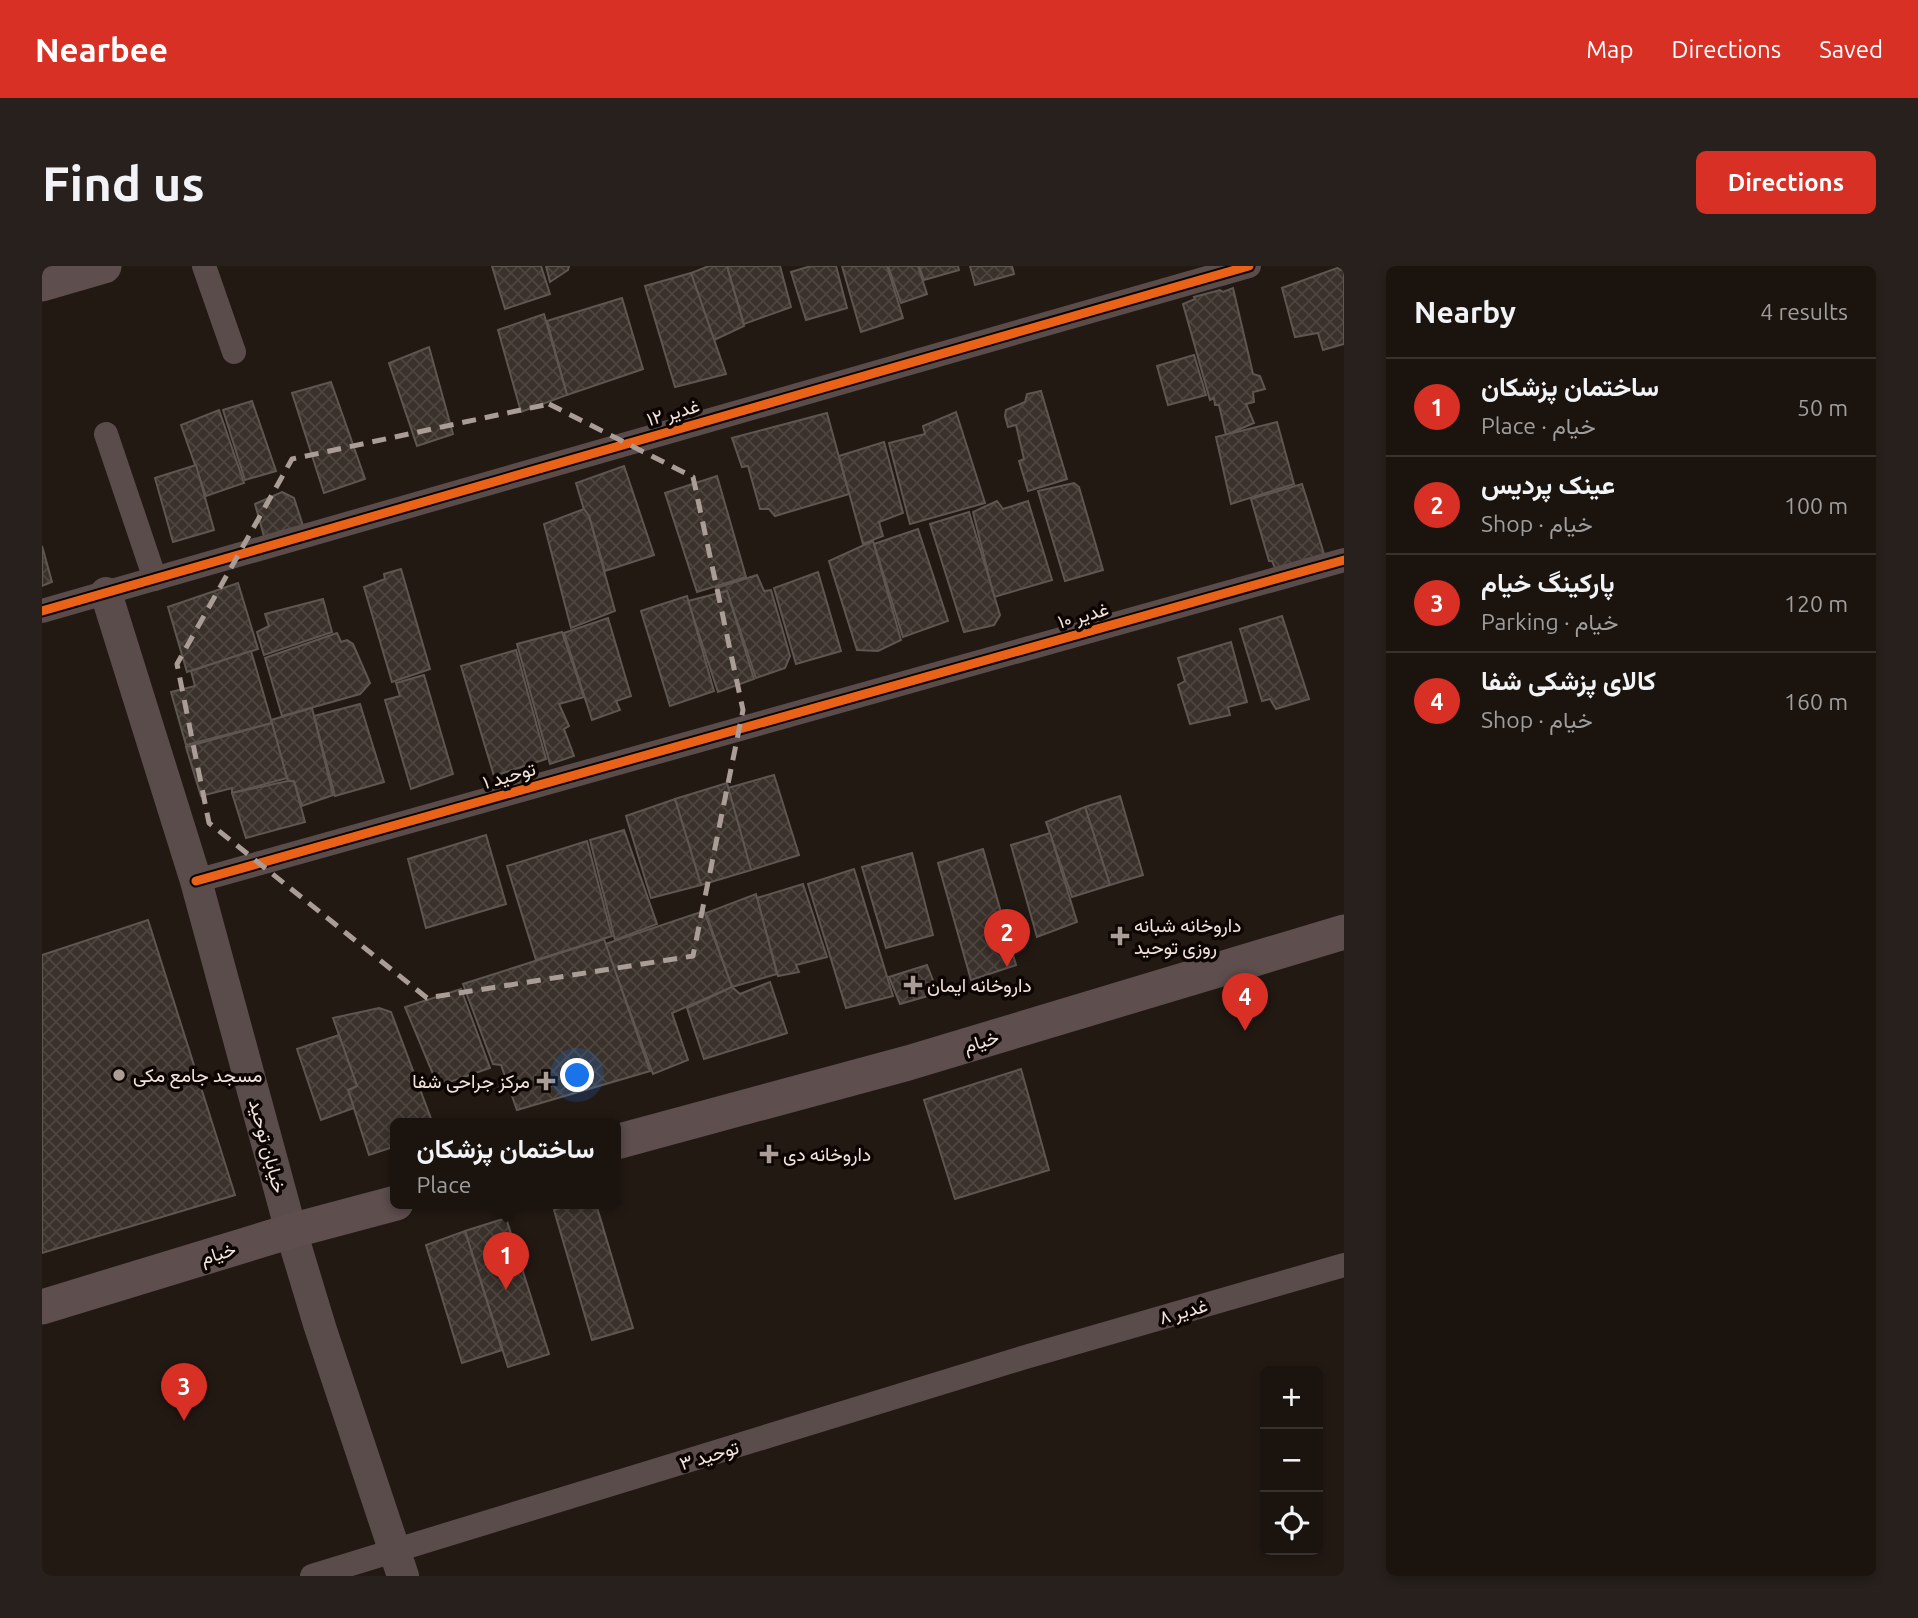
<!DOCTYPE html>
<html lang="en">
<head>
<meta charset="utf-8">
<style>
  body { margin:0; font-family:Ubuntu,Vazirmatn,sans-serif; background:#27201c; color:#f1f3f6 }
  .controls { position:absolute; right:21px; bottom:21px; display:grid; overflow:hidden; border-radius:10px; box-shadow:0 4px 10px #0003 }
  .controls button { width:63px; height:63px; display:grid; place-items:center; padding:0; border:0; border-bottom:2px solid #38322e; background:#1a130e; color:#f1f3f6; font:35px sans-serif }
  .you { position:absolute; left:536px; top:810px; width:24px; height:24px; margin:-18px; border:5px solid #fff; border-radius:50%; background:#1a73e8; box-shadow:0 0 0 10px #1a73e833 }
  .badge { display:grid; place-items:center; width:46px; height:46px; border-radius:50%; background:#d93025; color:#fff; font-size:23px; font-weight:700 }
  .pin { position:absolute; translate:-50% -58px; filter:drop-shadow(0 2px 4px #0008) }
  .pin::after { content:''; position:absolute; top:37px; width:24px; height:21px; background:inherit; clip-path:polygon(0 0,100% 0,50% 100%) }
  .popup { position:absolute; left:348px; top:852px; width:231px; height:91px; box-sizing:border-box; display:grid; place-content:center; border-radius:10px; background:#1a130e; filter:drop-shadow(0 2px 5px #0005); font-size:23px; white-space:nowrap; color:#9f9e9e }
  .popup b { font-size:26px; color:#f1f3f6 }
  .popup::after { content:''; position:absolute; left:50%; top:100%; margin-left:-14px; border:14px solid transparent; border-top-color:#1a130e }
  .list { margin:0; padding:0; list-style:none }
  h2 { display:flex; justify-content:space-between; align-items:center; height:91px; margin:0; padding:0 28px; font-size:30px }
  h2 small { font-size:23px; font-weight:400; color:#9f9e9e }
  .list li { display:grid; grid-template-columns:46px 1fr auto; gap:21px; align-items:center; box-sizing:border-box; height:98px; padding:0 28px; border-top:2px solid #38322e }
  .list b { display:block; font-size:26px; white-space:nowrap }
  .list p { margin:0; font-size:23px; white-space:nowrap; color:#9f9e9e }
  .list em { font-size:23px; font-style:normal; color:#9f9e9e }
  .icon { flex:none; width:38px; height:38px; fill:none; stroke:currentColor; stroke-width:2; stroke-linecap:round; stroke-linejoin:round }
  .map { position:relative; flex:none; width:1302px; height:1310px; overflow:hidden; border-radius:10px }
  header { display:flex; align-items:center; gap:42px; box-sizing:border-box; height:98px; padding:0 35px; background:#d93025; color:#fff }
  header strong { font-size:33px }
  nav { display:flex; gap:38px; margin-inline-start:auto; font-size:24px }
  .intro { display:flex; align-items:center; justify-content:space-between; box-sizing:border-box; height:168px; padding:0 42px }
  h1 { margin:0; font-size:49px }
  .button { padding:18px 32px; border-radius:10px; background:#d93025; color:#fff; font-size:24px; font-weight:700 }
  main { display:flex; gap:42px; padding:0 42px }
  aside { flex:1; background:#1a130e; border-radius:10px; box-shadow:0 4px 10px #0003 }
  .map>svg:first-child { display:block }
  .building { fill:url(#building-cross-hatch); stroke:#5e5650; stroke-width:2 }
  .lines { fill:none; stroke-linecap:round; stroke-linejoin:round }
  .minor { stroke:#5b4c4c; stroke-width:24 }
  .tertiary { stroke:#5b4c4c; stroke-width:32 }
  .secondary { stroke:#5e4e4e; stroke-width:35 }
  .cycleway-casing { stroke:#0c0502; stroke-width:13 }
  .cycleway { stroke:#ea6118; stroke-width:9 }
  .marked { fill:none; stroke:#aa9d96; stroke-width:5; stroke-dasharray:14 9; stroke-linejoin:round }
  .poi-dot { fill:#aa9d96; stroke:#0c0502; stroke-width:2.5 }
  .labels { text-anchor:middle; stroke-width:7; stroke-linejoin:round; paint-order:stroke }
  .street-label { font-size:19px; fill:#f2e4dd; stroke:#0c0502 }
  .poi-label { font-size:19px; fill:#f2e4dd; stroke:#0c0502; text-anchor:start }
</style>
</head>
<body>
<header>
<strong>Nearbee</strong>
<nav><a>Map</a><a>Directions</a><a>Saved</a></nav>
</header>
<div class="intro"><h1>Find us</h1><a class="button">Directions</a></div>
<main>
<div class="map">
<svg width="1302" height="1310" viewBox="0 0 1302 1310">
  <defs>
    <pattern id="building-cross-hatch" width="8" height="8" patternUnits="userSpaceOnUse" patternTransform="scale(1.75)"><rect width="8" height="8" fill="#3a312b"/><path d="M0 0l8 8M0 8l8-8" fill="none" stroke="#4d453f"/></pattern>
  </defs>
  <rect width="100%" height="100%" fill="#231913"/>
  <g class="building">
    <path d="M 450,0 L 499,0 L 508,28 L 463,43 Z"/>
    <path d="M 504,0 L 527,0 L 526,4 L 508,16 Z"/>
    <path d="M 667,0 L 685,0 L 702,60 L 672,74 L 649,7 Z"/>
    <path d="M 685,0 L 738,0 L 749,41 L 702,58 Z"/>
    <path d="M 769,0 L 794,0 L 805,42 L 764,54 L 749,6 Z"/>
    <path d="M 800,0 L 845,0 L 861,52 L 819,66 Z"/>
    <path d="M 846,0 L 876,0 L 885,28 L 859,37 Z"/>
    <path d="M 877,0 L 916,0 L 917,4 L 882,14 Z"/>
    <path d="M 928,0 L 970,0 L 972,8 L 933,19 Z"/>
    <path d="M 1295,2 L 1302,5 L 1302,78 L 1281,84 L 1276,67 L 1253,71 L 1240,22 Z"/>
    <path d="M 649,7 L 684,108 L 633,121 L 603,20 Z"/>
    <path d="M 1191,22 L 1211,108 L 1218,110 L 1223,123 L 1211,126 L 1212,136 L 1204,138 L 1212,157 L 1184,169 L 1177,139 L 1173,139 L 1172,132 L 1168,134 L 1141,38 L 1153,33 L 1152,31 L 1178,24 L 1181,26 Z"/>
    <path d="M 580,32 L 601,103 L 525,129 L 505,55 Z"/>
    <path d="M 502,48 L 525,129 L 479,146 L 456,64 Z"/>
    <path d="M 387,81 L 411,168 L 375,180 L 347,97 Z"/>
    <path d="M 1152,89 L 1164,129 L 1126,139 L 1115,100 Z"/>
    <path d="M 289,116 L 323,213 L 282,227 L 250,127 Z"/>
    <path d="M 999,125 L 1025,213 L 986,225 L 977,195 L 982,193 L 974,159 L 966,161 L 963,150 L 964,144 L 983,136 L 985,128 Z"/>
    <path d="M 210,135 L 234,205 L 203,214 L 181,144 Z"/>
    <path d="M 177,144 L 202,217 L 164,230 L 139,159 Z"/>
    <path d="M 914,146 L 943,237 L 868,258 L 847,177 L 883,168 L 881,160 Z"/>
    <path d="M 785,147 L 807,228 L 733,250 L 727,243 L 718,243 L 706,200 L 700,201 L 690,172 Z"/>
    <path d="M 1235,156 L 1252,218 L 1189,238 L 1174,171 Z"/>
    <path d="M 842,176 L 861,247 L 837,256 L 841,270 L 821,278 L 797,190 Z"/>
    <path d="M 154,199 L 172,264 L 131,276 L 113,212 Z"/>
    <path d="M 582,200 L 612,289 L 563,305 L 547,250 L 543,247 L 534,217 Z"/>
    <path d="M 675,210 L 704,311 L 655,326 L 623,227 Z"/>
    <path d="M 1032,217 L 1037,221 L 1061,304 L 1023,315 L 996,225 Z"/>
    <path d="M 1260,218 L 1282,288 L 1234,304 L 1230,295 L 1227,295 L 1209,233 Z"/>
    <path d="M 240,226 L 252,232 L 261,260 L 223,274 L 213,238 Z"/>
    <path d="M 955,235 L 961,243 L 986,235 L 1010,314 L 952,331 L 931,246 Z"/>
    <path d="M 542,243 L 547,250 L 573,345 L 529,362 L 502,258 Z"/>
    <path d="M 927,246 L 958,349 L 952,359 L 922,366 L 888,258 Z"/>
    <path d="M 876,263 L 906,355 L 861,371 L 832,278 Z"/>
    <path d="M 831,275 L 859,374 L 836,385 L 815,384 L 787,295 Z"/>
    <path d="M 0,280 L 10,316 L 0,320 Z"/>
    <path d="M 359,303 L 388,403 L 350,416 L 322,321 L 343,313 L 342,308 Z"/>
    <path d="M 776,306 L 799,385 L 754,398 L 732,322 Z"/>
    <path d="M 715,309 L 722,325 L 729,324 L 748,390 L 743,402 L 714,412 L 685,325 L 676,327 L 674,322 Z"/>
    <path d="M 196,317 L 216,383 L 145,406 L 126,341 Z"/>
    <path d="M 685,325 L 712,413 L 676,426 L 646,335 Z"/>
    <path d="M 645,330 L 672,425 L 628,440 L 599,345 Z"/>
    <path d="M 281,333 L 290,366 L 222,389 L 215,366 L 227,360 L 223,348 Z"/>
    <path d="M 1240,350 L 1267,433 L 1234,443 L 1228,433 L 1220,435 L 1198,363 Z"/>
    <path d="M 566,352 L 589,430 L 574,435 L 578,444 L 550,454 L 522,367 Z"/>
    <path d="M 520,366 L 542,431 L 517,438 L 527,460 L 522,463 L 532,490 L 508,498 L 475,378 Z"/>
    <path d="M 295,367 L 299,376 L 305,374 L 311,378 L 328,417 L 318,428 L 240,450 L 223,392 Z"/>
    <path d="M 1189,376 L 1205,436 L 1186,441 L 1188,449 L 1148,458 L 1136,419 L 1143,415 L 1136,392 Z"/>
    <path d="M 474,384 L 504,493 L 452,510 L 419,400 Z"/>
    <path d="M 209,385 L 230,457 L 144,479 L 129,426 L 153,420 L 149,405 Z"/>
    <path d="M 382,409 L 411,508 L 369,523 L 343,434 L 358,430 L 354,417 Z"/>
    <path d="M 318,438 L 342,516 L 293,530 L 272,450 Z"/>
    <path d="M 270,442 L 291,529 L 260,540 L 252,515 L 246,515 L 229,454 Z"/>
    <path d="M 230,457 L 245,512 L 190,527 L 190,522 L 159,530 L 144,481 Z"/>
    <path d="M 732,509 L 757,589 L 709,604 L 686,522 Z"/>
    <path d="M 246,515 L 252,515 L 263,556 L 204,572 L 190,527 Z"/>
    <path d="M 685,517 L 709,604 L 659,619 L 633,533 Z"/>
    <path d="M 1078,530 L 1101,609 L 1068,619 L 1043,541 Z"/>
    <path d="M 633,533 L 659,619 L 609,632 L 584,550 Z"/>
    <path d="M 1043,541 L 1068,619 L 1030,631 L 1004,556 Z"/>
    <path d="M 582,564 L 615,658 L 573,674 L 548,574 Z"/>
    <path d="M 1008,567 L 1035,656 L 995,671 L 969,579 Z"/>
    <path d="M 444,569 L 464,638 L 384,662 L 366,593 Z"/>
    <path d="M 545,575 L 570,670 L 494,694 L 465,600 Z"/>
    <path d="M 941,583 L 974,699 L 929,714 L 896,597 Z"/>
    <path d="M 870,587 L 891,669 L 844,682 L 820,601 Z"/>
    <path d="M 812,603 L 851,730 L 804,742 L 766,618 Z"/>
    <path d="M 761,618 L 785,691 L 754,699 L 757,706 L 736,710 L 715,632 Z"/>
    <path d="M 714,628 L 735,708 L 690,721 L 664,647 Z"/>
    <path d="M 662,645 L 690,721 L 630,747 L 646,794 L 611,808 L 563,678 Z"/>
    <path d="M 106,654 L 193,929 L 0,987 L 0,689 Z"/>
    <path d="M 562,673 L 608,805 L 475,844 L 459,799 L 451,798 L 421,718 Z"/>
    <path d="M 885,699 L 896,727 L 858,738 L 847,711 Z"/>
    <path d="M 728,716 L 745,767 L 662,793 L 645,742 L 690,721 L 698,728 Z"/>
    <path d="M 419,723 L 448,802 L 396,820 L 363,741 Z"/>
    <path d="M 337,742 L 349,746 L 391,858 L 354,858 L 354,880 L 327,889 L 306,824 L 315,820 L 291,752 Z"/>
    <path d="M 297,769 L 315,820 L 306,824 L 312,842 L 279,854 L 255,783 Z"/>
    <path d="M 979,803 L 1007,904 L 913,933 L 882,834 Z"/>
    <path d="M 532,938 L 554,938 L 591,1062 L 550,1074 L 512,944 Z"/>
    <path d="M 464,952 L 507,1088 L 466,1101 L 423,965 Z"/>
    <path d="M 423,965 L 460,1084 L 420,1097 L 384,979 Z"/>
  </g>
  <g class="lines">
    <g class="minor">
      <path d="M 162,0 L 192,86"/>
      <path d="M 64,168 L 113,313"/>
      <path d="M 0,345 L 1207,0"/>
      <path d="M 154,615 L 1302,294"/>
      <path d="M 270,1310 L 980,1092 L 1302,999"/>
    </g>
    <path class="tertiary" d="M 64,327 L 154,615 L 249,965 L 278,1061 L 361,1310"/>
    <g class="secondary">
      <path d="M 0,18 L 62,0"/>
      <path d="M 574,876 L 866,797 L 1302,666"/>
      <path d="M 0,1041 L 249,965 L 354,937"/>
    </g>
    <defs>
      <g id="cycleway">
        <path d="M 0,345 L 1207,0"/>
        <path d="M 154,615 L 1302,294"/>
      </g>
    </defs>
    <use href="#cycleway" class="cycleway-casing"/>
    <use href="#cycleway" class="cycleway"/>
  </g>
  <path class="marked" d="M 507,138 L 651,211 L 701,444 L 651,690 L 385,732 L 167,557 L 135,398 L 250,193 Z"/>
  <g class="poi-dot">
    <path d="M1074.5 659.5h7v7h7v7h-7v7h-7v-7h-7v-7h7z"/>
    <path d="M867.5 708.5h7v7h7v7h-7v7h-7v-7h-7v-7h7z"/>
    <circle cx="77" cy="809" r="7"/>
    <path d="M500.5 804.5h7v7h7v7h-7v7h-7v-7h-7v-7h7z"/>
    <path d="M723.5 877.5h7v7h7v7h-7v7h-7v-7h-7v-7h7z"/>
  </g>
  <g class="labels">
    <g class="street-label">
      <text transform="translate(631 146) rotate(-16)" y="7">غدیر ۱۲</text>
      <text transform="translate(1041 349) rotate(-16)" y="7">غدیر ۱۰</text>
      <text transform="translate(467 509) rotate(-16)" y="7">توحید ۱</text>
      <text transform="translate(939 775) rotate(-17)" y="7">خیام</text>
      <text transform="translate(226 880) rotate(75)" y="7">خیابان توحید</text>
      <text transform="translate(176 987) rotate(-17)" y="7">خیام</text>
      <text transform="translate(1141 1045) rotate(-16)" y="7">غدیر ۸</text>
      <text transform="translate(667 1189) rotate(-17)" y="7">توحید ۳</text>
    </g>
    <g class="poi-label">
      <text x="1092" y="666">داروخانه شبانه<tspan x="1092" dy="22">روزی توحید</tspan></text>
      <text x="885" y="726">داروخانه ایمان</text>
      <text x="91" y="816">مسجد جامع مکی</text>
      <text x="488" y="822" text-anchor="end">مرکز جراحی شفا</text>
      <text x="741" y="895">داروخانه دی</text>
    </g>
  </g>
</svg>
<div class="controls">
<button>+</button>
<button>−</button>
<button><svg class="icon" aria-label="locate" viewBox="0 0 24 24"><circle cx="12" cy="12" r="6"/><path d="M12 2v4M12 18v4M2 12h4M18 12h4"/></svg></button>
</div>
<div class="you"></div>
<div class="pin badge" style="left:464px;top:1024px">1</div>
<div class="popup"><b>ساختمان پزشکان</b>Place</div>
<div class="pin badge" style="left:965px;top:701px">2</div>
<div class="pin badge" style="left:142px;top:1155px">3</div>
<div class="pin badge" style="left:1203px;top:765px">4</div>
</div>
<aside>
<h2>Nearby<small>4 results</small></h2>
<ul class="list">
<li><span class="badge">1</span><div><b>ساختمان پزشکان</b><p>Place · خیام</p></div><em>50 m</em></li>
<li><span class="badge">2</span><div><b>عینک پردیس</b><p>Shop · خیام</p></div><em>100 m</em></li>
<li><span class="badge">3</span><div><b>پارکینگ خیام</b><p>Parking · خیام</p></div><em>120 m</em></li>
<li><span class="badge">4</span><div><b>کالای پزشکی شفا</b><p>Shop · خیام</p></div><em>160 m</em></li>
</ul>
</aside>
</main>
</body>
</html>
